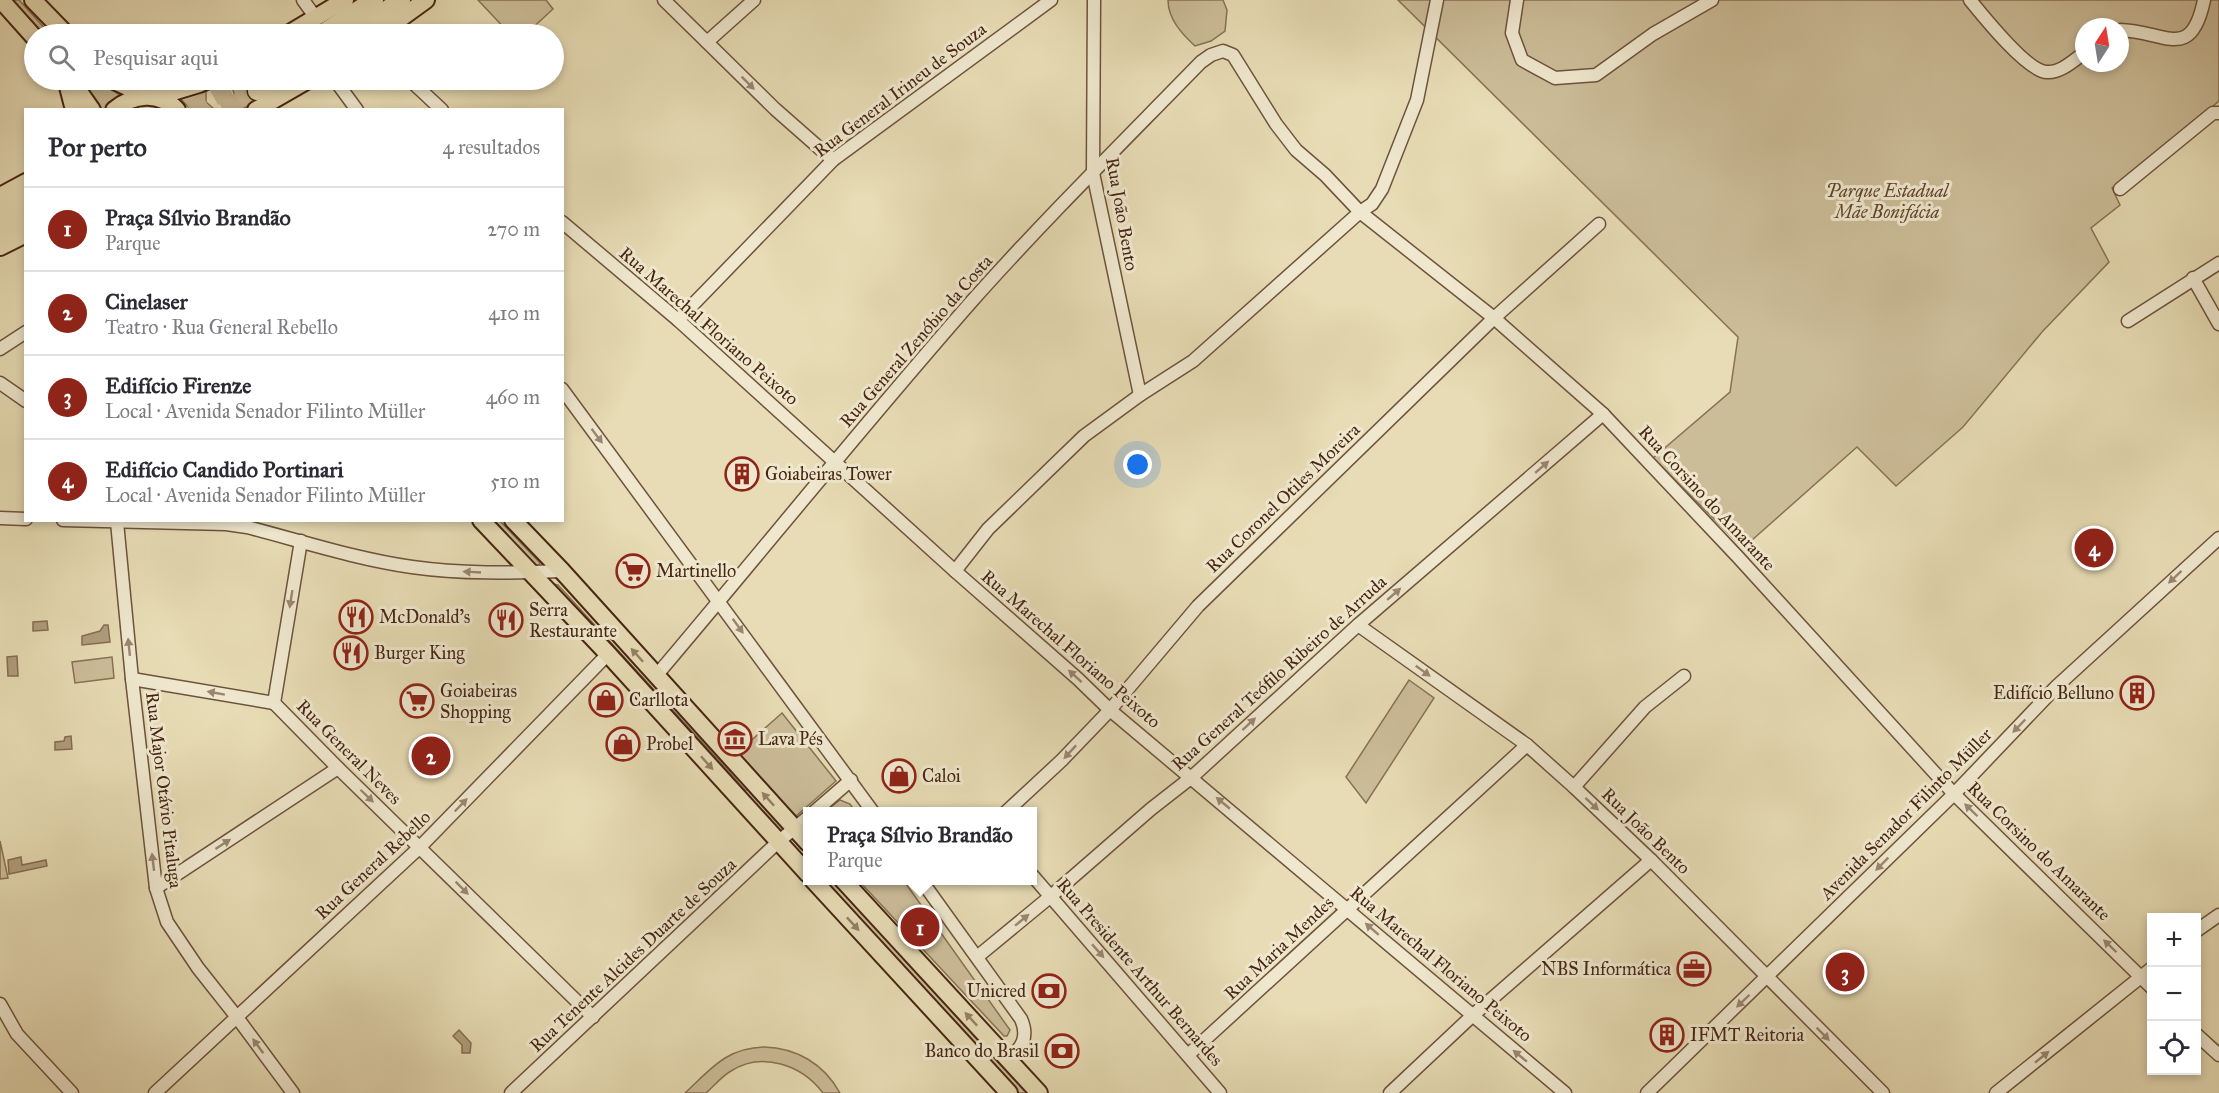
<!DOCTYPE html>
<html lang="pt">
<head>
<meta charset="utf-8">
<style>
  body { margin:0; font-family:"IM FELL Great Primer",serif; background:#f2f2f3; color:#2b2b33 }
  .controls { position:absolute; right:18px; bottom:18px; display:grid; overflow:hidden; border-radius:0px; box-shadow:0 3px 9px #0003 }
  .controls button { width:54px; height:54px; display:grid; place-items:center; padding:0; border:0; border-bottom:2px solid #e1e1e2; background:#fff; color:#2b2b33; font:30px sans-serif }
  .compass { position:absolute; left:2075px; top:18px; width:54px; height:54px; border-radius:50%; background:#fff; box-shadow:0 3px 9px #0003; rotate:12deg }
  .you { position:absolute; left:1138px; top:465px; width:21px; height:21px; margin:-15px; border:4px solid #fff; border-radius:50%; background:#1a73e8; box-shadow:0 0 0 9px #1a73e833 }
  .badge { display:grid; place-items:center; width:39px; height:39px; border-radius:50%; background:#8f2418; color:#fff; font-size:20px; font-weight:700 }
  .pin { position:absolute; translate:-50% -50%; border:3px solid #fff; box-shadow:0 2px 6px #0006 }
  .popup { position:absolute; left:803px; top:807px; width:234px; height:78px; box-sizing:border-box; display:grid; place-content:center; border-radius:0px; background:#fff; filter:drop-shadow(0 2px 4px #0005); font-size:20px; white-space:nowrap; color:#7c7c81 }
  .popup b { font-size:22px; color:#2b2b33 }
  .popup::after { content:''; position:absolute; left:50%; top:100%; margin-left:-12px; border:12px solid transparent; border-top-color:#fff }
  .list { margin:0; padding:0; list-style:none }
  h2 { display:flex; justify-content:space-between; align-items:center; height:78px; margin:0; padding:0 24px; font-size:26px }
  h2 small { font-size:20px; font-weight:400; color:#7c7c81 }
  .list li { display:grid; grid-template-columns:39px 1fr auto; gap:18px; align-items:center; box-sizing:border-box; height:84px; padding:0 24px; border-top:2px solid #e1e1e2 }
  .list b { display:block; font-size:22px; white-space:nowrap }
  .list p { margin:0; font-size:20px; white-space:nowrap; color:#7c7c81 }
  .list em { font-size:20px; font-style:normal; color:#7c7c81 }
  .icon { flex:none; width:33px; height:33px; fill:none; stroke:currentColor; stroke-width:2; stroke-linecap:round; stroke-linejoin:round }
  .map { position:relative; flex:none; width:2219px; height:1093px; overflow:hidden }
  .search { position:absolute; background:#fff; box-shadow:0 3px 9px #0003; left:24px; top:24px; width:540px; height:66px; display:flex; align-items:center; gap:15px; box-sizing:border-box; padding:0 21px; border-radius:33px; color:#7c7c81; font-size:22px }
  .panel { position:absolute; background:#fff; box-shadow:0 3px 9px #0003; left:24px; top:108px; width:540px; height:414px; border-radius:0px }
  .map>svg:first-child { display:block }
  .green { fill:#ccbd99; stroke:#897156; stroke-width:1.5; fill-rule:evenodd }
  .water { fill:#b09e7e; stroke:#866e53; stroke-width:1.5 }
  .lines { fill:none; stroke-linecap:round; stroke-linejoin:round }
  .highway-tunnel { stroke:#c7b794; stroke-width:18; stroke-dasharray:18 9; stroke-linecap:butt }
  .minor-casing { stroke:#6e533b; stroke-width:15 }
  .major-casing { stroke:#462512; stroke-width:20 }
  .highway-casing { stroke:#462512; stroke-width:21 }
  .minor { stroke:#efe8cf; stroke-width:12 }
  .major { stroke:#e7dcb5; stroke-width:16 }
  .highway { stroke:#e7dcb5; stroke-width:18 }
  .oneway { fill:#9a8670 }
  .oneway2 { fill:#968064 }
  .labels { text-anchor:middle; stroke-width:6; stroke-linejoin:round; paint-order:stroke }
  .street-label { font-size:18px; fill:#462512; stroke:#efe8cf }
  .park-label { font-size:18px; font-style:italic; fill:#61432d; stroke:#efe8cf }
  .poi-label { font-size:18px; fill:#462512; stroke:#efe8cf; text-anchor:start }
</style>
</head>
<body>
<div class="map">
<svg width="2219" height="1093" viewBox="0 0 2219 1093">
  <rect width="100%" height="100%" fill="#e7dcb5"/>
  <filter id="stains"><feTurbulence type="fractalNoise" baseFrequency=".00333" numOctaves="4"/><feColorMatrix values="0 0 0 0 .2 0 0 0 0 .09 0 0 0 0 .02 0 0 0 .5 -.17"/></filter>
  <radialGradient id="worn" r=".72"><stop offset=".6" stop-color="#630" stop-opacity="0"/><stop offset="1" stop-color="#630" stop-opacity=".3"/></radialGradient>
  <g class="green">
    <path d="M 6,0 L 19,0 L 50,34 L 37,34 Z"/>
    <path d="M 478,0 L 546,0 L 553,9 L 526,34 L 510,34 Z"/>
    <path d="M 1168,0 L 1223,0 L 1227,10 L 1225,31 L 1211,41 L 1195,46 C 1182,34 1168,19 1168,0 Z"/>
    <path d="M 1398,0 L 2219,0 L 2219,101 L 2112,188 L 2120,205 L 2091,228 L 2109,262 L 2042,332 L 1963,427 L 1896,486 L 1857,447 L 1743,548 L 1653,458 L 1730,392 L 1738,337 ZM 2084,27 L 2120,27 L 2120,63 L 2084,63 Z"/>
    <path d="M 76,80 L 97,80 L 121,96 L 106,109 L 99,109 Z"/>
    <path d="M 218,80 L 242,80 L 244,88 L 254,95 L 274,94 L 242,109 L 226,109 C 236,103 237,93 229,85 C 220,80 211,82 206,92 L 206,102 L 214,109 L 190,109 L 181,99 Z"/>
    <path d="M 491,521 L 500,521 L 540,563 L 537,567 Z"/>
    <path d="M 553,584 L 558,585 L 725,767 L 745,790 L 749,790 L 783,828 L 780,835 Z"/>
    <path d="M 112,657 L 114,678 L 75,683 L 72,662 Z"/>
    <path d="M 1409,680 L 1434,698 L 1366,803 L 1346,777 Z"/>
    <path d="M 782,713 L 836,781 L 795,817 L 737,753 Z"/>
    <path d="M 840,800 L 850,804 L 855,811 L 826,811 Z"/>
    <path d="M 0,841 L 8,878 L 0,879 Z"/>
    <path d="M 824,881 L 832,881 L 1027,1093 L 1019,1093 Z"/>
    <path d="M 859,881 L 904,881 L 1010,1030 L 1007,1036 L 1004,1036 Z"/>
    <path d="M 764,1047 C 797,1048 824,1064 840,1093 L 823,1093 C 802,1065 762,1051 731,1071 C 722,1076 714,1086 706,1093 L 685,1093 C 711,1069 726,1048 764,1047 Z"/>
  </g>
  <g class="water">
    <path d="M 47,621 L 48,630 L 33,631 L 33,622 Z"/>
    <path d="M 104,625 L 108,625 L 110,642 L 82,645 L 82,636 L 100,631 Z"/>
    <path d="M 17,656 L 18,676 L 8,676 L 7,657 Z"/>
    <path d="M 71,736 L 72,749 L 55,750 L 55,742 L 64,741 L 65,737 Z"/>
    <path d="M 21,857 L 22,865 L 46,860 L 47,866 L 9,874 L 8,860 Z"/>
    <path d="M 459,1030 L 471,1043 L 470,1053 L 462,1053 L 462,1045 L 453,1036 Z"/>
  </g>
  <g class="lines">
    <g class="highway-tunnel">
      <path d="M 190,110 L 245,80"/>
      <path d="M 223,110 L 257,91"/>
    </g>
    <defs>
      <g id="minor">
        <path d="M 303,0 L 316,18"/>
        <path d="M 664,0 L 775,109 L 833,160"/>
        <path d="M 1094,0 L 1093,173 L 1140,395"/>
        <path d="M 1517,0 L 1512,33 L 1522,60 L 1555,78 L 1596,75 L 1653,34 L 1712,0"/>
        <path d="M 1970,0 C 1983,16 2028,72 2047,72 C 2061,73 2074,60 2084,53"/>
        <path d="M 2120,30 C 2165,31 2191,63 2204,0"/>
        <path d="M 707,42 L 754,0"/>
        <path d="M 335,80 L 357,110"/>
        <path d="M 410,80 L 442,110"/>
        <path d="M 2120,189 L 2213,113 L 2219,113"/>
        <path d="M 562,222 L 678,320 L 955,571 L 1078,679 L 1110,710 L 1565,1093"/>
        <path d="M 2193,278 L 2219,324"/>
        <path d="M 678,320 L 833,160 L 1051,0"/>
        <path d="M 2128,321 L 2219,263"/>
        <path d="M 0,349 L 26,332"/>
        <path d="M 0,383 L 26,401"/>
        <path d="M 562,389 L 873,812"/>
        <path d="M 0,518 L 26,519"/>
        <path d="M 63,520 L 226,524 L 247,527 C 301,541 356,559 412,567 C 461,574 512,573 562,571"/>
        <path d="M 117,522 L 132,679 L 156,888 L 167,922 L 198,968 L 236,1016 L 293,1093"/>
        <path d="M 301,541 L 274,703 L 338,768 L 593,1017"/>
        <path d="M 955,571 L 988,529 L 1084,436 L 1140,395 L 1193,361 L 1360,212 L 1372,204 L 1382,189 L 1417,100 L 1437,0"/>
        <path d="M 1358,625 L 1527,745 L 1574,787 L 1651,860 L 1883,1093"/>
        <path d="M 656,676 C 762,551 864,424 972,301 C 1045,219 1124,141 1201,62 L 1211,55 L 1223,51 L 1233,55 L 1276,124 L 1296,150 L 1325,175 L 1360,212 L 1494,318 L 1603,414 L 1737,556 L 1954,794 L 2152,988"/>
        <path d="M 132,679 L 274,703"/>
        <path d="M 1574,787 L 1645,707 L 1684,676"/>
        <path d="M 814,812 L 851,780"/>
        <path d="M 1006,812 L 1062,760 L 1110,710 L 1198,606 L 1494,318 L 1599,224"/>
        <path d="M 1032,875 L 1220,1093"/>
        <path d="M 921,880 L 1021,1019 C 1029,1037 1022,1048 1008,1059"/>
        <path d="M 156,888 L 338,768"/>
        <path d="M 2196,931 L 2219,915"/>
        <path d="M 977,957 L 1051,896 L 1151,809 L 1192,777 L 1358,625 L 1603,414"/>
        <path d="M 0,1004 L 17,1034 L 72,1093"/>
        <path d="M 2196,1034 L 2219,1055"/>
        <path d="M 1188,1055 L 1527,745"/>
        <path d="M 155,1093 L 420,847 L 608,654"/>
        <path d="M 511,1093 L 778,842 L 808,817"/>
        <path d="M 1390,1093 L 1472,1016 L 1651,860"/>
        <path d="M 1647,1093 L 1954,794 L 2057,686 L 2219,538"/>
        <path d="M 1996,1093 L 2152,968"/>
      </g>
      <g id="major">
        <path d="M 1,0 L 34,37"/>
        <path d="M 33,0 L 66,34"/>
        <path d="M 288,34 L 345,0"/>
        <path d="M 379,34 L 426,0"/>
        <path d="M 71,80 L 92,110"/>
        <path d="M 112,80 L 147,96"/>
        <path d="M 67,83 L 74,110"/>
        <path d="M 156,97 L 199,84 L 208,80"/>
        <path d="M 114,110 C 133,94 159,91 177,110"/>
        <path d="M 256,110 L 308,80"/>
        <path d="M 0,196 L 26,182"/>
        <path d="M 0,247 L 26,234"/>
        <path d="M 481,520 L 608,654 L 808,874"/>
        <path d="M 513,520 L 562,571 L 808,843"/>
        <path d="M 813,880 L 1009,1093"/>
        <path d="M 843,880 L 1039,1093"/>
      </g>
      <g id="highway">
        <path d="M 322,34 L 374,0"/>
        <path d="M 353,34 L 401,0"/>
        <path d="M 257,91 L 280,80"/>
        <path d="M 0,213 L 26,198"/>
        <path d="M 0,230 L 26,216"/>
      </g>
    </defs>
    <use href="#minor" class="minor-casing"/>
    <use href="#major" class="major-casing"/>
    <use href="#highway" class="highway-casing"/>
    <use href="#minor" class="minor"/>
    <use href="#major" class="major"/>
    <use href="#highway" class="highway"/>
  </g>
  <defs><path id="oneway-solid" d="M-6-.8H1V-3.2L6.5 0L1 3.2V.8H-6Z" transform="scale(1.5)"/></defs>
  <g class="oneway">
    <use href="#oneway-solid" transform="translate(748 83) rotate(45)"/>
    <use href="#oneway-solid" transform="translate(597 436) rotate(53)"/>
    <use href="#oneway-solid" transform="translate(1542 467) rotate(-41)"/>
    <use href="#oneway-solid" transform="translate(472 572) rotate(-177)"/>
    <use href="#oneway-solid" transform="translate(2175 577) rotate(137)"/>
    <use href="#oneway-solid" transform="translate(1394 594) rotate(-41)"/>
    <use href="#oneway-solid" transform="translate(291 599) rotate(99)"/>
    <use href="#oneway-solid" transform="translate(738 626) rotate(54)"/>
    <use href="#oneway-solid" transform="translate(129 647) rotate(-96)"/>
    <use href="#oneway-solid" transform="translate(1423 671) rotate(36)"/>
    <use href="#oneway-solid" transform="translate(1075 676) rotate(-138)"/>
    <use href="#oneway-solid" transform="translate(216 693) rotate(-170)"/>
    <use href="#oneway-solid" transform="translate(1249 724) rotate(-43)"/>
    <use href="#oneway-solid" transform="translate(2019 726) rotate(134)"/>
    <use href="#oneway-solid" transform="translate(1070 752) rotate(133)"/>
    <use href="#oneway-solid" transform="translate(367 796) rotate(44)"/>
    <use href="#oneway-solid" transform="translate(1223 803) rotate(-140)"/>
    <use href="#oneway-solid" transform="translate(1592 804) rotate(43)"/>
    <use href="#oneway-solid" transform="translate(461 805) rotate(-46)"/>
    <use href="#oneway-solid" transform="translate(1971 810) rotate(-136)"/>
    <use href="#oneway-solid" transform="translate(223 844) rotate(-33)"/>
    <use href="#oneway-solid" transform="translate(153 862) rotate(-97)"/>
    <use href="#oneway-solid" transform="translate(1882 864) rotate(135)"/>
    <use href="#oneway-solid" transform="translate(462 888) rotate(45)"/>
    <use href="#oneway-solid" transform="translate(1022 920) rotate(-39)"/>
    <use href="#oneway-solid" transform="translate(1372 929) rotate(-139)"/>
    <use href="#oneway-solid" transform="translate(2110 946) rotate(-136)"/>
    <use href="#oneway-solid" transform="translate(1098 951) rotate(49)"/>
    <use href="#oneway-solid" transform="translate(1743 1001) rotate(136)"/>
    <use href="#oneway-solid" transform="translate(1823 1034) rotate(45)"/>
    <use href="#oneway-solid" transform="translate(258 1046) rotate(-126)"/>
    <use href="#oneway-solid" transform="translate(1520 1056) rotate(-141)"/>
    <use href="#oneway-solid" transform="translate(2042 1057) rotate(-39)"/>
  </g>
  <g class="oneway2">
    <use href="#oneway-solid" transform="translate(637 655) rotate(-132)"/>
    <use href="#oneway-solid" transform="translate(707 763) rotate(48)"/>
    <use href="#oneway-solid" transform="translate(768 799) rotate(-132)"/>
    <use href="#oneway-solid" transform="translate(853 924) rotate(47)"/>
    <use href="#oneway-solid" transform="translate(971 1019) rotate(-133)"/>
  </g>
  <defs>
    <symbol id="building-ring" viewBox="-11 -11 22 22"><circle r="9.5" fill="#efe8cf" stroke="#8f2418" stroke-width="1.5"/><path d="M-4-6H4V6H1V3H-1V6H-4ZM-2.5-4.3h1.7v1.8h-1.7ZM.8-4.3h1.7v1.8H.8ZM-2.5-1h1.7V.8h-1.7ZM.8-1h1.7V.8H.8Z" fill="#8f2418"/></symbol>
    <symbol id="supermarket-ring" viewBox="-11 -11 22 22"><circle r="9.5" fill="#efe8cf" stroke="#8f2418" stroke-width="1.5"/><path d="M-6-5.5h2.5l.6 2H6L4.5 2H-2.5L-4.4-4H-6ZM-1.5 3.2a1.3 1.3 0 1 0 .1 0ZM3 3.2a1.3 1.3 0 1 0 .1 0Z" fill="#8f2418"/></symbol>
    <symbol id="restaurant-ring" viewBox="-11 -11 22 22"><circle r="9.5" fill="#efe8cf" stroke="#8f2418" stroke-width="1.5"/><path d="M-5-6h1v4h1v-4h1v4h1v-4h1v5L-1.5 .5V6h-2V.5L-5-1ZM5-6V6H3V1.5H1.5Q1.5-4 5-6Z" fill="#8f2418"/></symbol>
    <symbol id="shop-ring" viewBox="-11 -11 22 22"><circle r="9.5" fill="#efe8cf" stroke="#8f2418" stroke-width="1.5"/><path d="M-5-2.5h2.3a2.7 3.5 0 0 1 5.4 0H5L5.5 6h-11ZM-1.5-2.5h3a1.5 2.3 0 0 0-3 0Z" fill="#8f2418"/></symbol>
    <symbol id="museum-ring" viewBox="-11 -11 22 22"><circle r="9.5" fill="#efe8cf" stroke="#8f2418" stroke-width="1.5"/><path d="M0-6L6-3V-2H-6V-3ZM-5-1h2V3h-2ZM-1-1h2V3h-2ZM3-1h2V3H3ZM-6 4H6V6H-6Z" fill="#8f2418"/></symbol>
    <symbol id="office-ring" viewBox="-11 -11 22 22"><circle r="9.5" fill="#efe8cf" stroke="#8f2418" stroke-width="1.5"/><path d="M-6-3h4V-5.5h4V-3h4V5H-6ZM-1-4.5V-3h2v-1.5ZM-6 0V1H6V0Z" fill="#8f2418"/></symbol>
    <symbol id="bank-ring" viewBox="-11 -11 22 22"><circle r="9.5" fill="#efe8cf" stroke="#8f2418" stroke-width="1.5"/><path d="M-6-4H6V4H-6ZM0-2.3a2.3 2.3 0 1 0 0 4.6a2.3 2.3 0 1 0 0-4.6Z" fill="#8f2418"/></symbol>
  </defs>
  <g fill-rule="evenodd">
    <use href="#building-ring" x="723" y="455" width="38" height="38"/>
    <use href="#supermarket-ring" x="614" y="552" width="38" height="38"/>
    <use href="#restaurant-ring" x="337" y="598" width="38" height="38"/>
    <use href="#restaurant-ring" x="487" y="601" width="38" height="38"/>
    <use href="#restaurant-ring" x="332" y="634" width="38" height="38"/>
    <use href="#building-ring" x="2118" y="674" width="38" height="38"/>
    <use href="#shop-ring" x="587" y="681" width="38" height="38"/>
    <use href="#supermarket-ring" x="398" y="682" width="38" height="38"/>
    <use href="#museum-ring" x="716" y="720" width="38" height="38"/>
    <use href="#shop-ring" x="604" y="725" width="38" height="38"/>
    <use href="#shop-ring" x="880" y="757" width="38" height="38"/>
    <use href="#office-ring" x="1675" y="950" width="38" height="38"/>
    <use href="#bank-ring" x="1030" y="972" width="38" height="38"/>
    <use href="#building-ring" x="1648" y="1016" width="38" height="38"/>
    <use href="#bank-ring" x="1043" y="1032" width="38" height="38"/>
  </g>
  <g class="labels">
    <g class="street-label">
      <text transform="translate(900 90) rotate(-37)" y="6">Rua General Irineu de Souza</text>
      <text transform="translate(1122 214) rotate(80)" y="6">Rua João Bento</text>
      <text transform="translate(709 326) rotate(41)" y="6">Rua Marechal Floriano Peixoto</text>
      <text transform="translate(916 341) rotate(-49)" y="6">Rua General Zenóbio da Costa</text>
      <text transform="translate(1283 498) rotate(-44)" y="6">Rua Coronel Otiles Moreira</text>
      <text transform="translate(1707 498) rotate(47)" y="6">Rua Corsino do Amarante</text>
      <text transform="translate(1071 649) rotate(41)" y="6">Rua Marechal Floriano Peixoto</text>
      <text transform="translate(1279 673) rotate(-42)" y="6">Rua General Teófilo Ribeiro de Arruda</text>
      <text transform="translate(349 752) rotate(45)" y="6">Rua General Neves</text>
      <text transform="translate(164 790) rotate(83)" y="6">Rua Major Otávio Pitaluga</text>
      <text transform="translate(1906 814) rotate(-45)" y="6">Avenida Senador Filinto Müller</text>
      <text transform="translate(1646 831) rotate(44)" y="6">Rua João Bento</text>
      <text transform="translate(2039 851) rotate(44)" y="6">Rua Corsino do Amarante</text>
      <text transform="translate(373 865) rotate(-43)" y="6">Rua General Rebello</text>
      <text transform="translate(1279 948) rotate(-43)" y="6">Rua Maria Mendes</text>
      <text transform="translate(633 955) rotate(-43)" y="6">Rua Tenente Alcides Duarte de Souza</text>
      <text transform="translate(1441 964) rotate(40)" y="6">Rua Marechal Floriano Peixoto</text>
      <text transform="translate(1140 972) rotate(49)" y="6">Rua Presidente Arthur Bernardes</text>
    </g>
    <g class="park-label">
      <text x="1887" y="197">Parque Estadual<tspan x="1887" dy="21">Mãe Bonifácia</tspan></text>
    </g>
    <g class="poi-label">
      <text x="765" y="480">Goiabeiras Tower</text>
      <text x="656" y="577">Martinello</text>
      <text x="529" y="616">Serra<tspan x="529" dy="21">Restaurante</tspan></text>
      <text x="379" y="623">McDonald's</text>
      <text x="374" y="659">Burger King</text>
      <text x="440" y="697">Goiabeiras<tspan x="440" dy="21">Shopping</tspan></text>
      <text x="2114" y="699" text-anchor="end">Edifício Belluno</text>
      <text x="629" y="706">Carllota</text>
      <text x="758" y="745">Lava Pés</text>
      <text x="646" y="750">Probel</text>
      <text x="922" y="782">Caloi</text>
      <text x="1671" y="975" text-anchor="end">NBS Informática</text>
      <text x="1026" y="997" text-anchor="end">Unicred</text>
      <text x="1690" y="1041">IFMT Reitoria</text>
      <text x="1039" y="1057" text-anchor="end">Banco do Brasil</text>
    </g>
  </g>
  <rect width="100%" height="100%" filter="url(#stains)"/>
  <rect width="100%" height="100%" fill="url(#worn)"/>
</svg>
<div class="controls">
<button>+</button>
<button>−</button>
<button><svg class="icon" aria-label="locate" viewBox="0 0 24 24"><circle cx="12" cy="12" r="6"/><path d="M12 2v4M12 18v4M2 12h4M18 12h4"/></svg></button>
</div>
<svg class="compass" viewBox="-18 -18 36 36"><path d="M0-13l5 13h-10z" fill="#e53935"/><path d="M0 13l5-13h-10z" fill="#7c7c81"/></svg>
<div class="you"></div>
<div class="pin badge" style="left:920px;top:927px">1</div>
<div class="popup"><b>Praça Sílvio Brandão</b>Parque</div>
<div class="pin badge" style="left:431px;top:756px">2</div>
<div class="pin badge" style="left:1845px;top:972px">3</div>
<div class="pin badge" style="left:2094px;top:548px">4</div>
<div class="search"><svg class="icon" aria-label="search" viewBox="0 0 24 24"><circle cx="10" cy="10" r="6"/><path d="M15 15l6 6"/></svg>Pesquisar aqui</div>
<section class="panel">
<h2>Por perto<small>4 resultados</small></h2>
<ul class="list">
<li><span class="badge">1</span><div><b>Praça Sílvio Brandão</b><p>Parque</p></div><em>270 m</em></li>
<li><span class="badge">2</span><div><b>Cinelaser</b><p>Teatro · Rua General Rebello</p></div><em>410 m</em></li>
<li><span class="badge">3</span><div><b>Edifício Firenze</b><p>Local · Avenida Senador Filinto Müller</p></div><em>460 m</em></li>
<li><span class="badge">4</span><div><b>Edifício Candido Portinari</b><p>Local · Avenida Senador Filinto Müller</p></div><em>510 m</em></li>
</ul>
</section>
</div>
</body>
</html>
